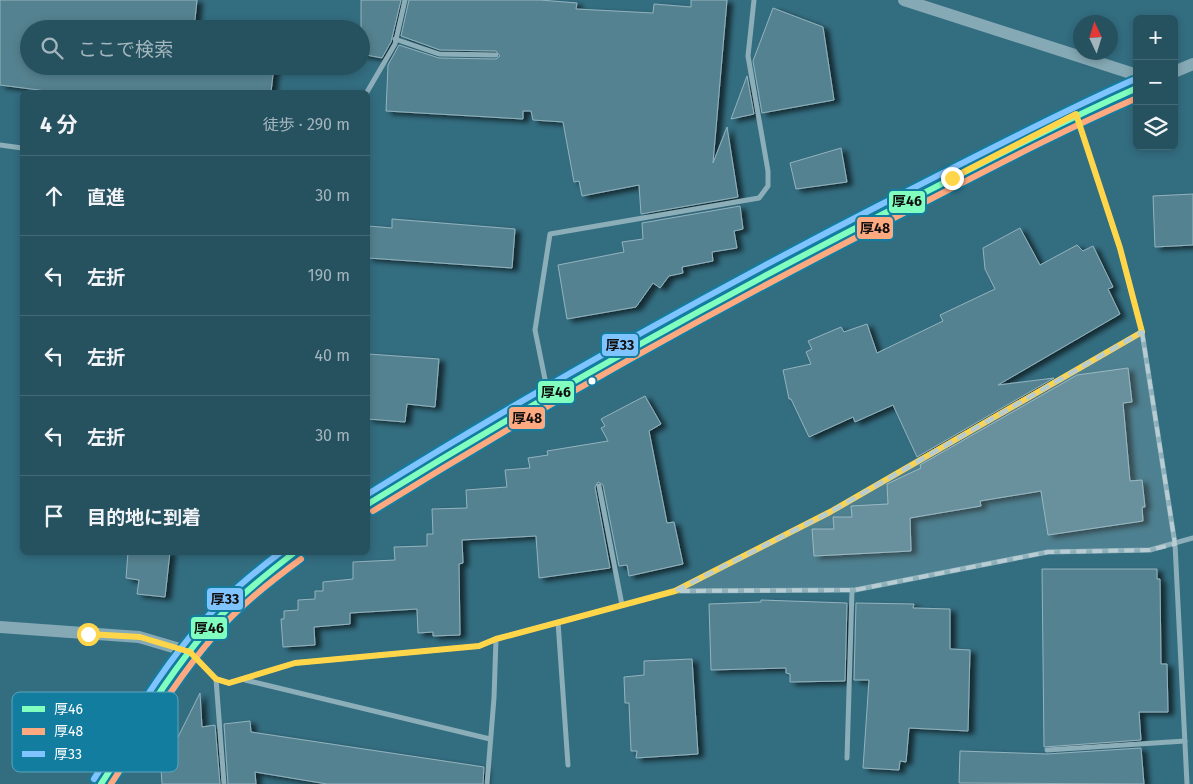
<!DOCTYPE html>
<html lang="ja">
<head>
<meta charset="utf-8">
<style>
  body { margin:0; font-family:"Fira Sans","Noto Sans JP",sans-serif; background:#2e5866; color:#f1f3f6 }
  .controls { position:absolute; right:15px; top:15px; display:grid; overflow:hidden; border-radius:8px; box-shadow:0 2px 8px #0003 }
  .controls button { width:45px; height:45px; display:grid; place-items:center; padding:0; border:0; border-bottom:1px solid #426975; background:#265260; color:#f1f3f6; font:25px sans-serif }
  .compass { position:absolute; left:1073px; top:15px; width:45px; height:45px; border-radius:50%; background:#265260; box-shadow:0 2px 8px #0003; rotate:356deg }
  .stop { position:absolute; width:15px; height:15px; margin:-11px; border:4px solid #ffd54a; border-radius:50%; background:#fff }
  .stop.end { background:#ffd54a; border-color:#fff; box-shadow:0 1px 5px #0008 }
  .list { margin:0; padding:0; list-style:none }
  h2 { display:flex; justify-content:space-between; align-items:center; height:65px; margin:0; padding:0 20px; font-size:21px }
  h2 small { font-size:16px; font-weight:400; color:#a4b6bd }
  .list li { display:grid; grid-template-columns:32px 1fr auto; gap:15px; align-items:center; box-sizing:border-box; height:80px; padding:0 20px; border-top:1px solid #426975 }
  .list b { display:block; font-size:19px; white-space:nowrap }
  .list em { font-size:16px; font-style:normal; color:#a4b6bd }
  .icon { flex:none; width:28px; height:28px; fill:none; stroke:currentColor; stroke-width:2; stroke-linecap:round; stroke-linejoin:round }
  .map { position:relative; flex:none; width:1193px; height:784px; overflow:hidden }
  .search { position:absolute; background:#265260; box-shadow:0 2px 8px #0003; left:20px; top:20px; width:350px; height:55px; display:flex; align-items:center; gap:12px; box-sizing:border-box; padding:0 18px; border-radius:28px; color:#a4b6bd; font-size:19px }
  .panel { position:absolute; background:#265260; box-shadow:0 2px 8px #0003; left:20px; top:90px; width:350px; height:465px; border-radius:8px }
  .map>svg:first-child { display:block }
  .building { fill:#558290; stroke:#93b3be; filter:url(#shadow) }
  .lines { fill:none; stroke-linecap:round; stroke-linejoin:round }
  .street { stroke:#8baeb8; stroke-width:5 }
  .secondary { stroke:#85a9b5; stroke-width:12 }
  .bus-1-casing { stroke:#137da0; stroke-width:10 }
  .bus-2-casing { stroke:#137da0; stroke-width:10 }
  .bus-3-casing { stroke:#137da0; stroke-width:10 }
  .bus-1 { stroke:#80ffbe; stroke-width:6 }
  .bus-2 { stroke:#ffa980; stroke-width:6 }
  .bus-3 { stroke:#80c4ff; stroke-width:6 }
  .route { stroke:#ffd54a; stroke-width:6 }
  .marked { fill:#b8ccd3; fill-opacity:0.2; stroke:#b8ccd3; stroke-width:4; stroke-dasharray:10 6; stroke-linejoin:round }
  .bus-dot { fill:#fff; stroke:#137da0; stroke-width:2 }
  .key { fill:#137da0; stroke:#5aa4bc; stroke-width:1 }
  .key-label { font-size:14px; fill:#fff }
  .line-badge { stroke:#137da0; stroke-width:2 }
  .pale-badge-label { font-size:14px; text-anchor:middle; font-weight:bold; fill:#111 }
</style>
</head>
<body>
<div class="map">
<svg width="1193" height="784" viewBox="0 0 1193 784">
  <defs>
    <filter id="shadow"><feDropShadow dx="5.5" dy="3" stdDeviation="2.5" flood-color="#0009"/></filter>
  </defs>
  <rect width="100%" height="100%" fill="#336d80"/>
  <g class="building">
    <path d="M 0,0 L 197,0 L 194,29 L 29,29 L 29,66 L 274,66 L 271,92 L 54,92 L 0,85 Z"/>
    <path d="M 361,0 L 401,0 L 391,42 L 382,58 L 361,54 Z"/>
    <path d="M 409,0 L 540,0 L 577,3 L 576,9 L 653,13 L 654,4 L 691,7 L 691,0 L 727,0 L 713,163 L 727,127 L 738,197 L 641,214 L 639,185 L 582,196 L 579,181 L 574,182 L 563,122 L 533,120 L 531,111 L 523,111 L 523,119 L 386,111 L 388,65 L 399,45 L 439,58 L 496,59 L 500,56 L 496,51 L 440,50 L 401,36 Z"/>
    <path d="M 773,8 L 823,27 L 834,100 L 762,113 L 753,61 Z"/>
    <path d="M 747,76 L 754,114 L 731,119 Z"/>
    <path d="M 841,148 L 847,182 L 796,189 L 790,163 Z"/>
    <path d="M 1193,194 L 1193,245 L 1155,247 L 1153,196 Z"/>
    <path d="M 740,206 L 743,229 L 734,231 L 737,248 L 712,252 L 713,261 L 682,267 L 683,273 L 669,276 L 660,288 L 653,283 L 636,307 L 567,319 L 558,265 L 624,252 L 622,242 L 643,239 L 642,223 Z"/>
    <path d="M 392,219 L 515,229 L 512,268 L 368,258 L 368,226 L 392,228 Z"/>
    <path d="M 1020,228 L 1040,265 L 1077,245 L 1083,251 L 1093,246 L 1113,287 L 1108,289 L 1120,314 L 998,385 L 1054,378 L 917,457 L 893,405 L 855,422 L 853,417 L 809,437 L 791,399 L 789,399 L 783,370 L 811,364 L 806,352 L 812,349 L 808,341 L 841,327 L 844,332 L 867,324 L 877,353 L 943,321 L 940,315 L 995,289 L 985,269 L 983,248 Z"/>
    <path d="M 368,354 L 439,359 L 435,407 L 407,404 L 405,422 L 368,419 Z"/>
    <path d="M 1128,368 L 1132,402 L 1123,403 L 1130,481 L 1142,480 L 1145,507 L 1142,507 L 1143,521 L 1048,535 L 1041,491 L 980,501 L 981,506 L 910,518 L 911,551 L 814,556 L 812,529 L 834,529 L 833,517 L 852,517 L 851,506 L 888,504 L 887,484 L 921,468 L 920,465 L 1077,375 Z"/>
    <path d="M 645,396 L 661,424 L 649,431 L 667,523 L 674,522 L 683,564 L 629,576 L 627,565 L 619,566 L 603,485 L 598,482 L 595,487 L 610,568 L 539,578 L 536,536 L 462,540 L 463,563 L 459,564 L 460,635 L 433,636 L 433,632 L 418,633 L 417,609 L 350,613 L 350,624 L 314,627 L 315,645 L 283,647 L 281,619 L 284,619 L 284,611 L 298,610 L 298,600 L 315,599 L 315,591 L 323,591 L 323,582 L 353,579 L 353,562 L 395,560 L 394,547 L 427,546 L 427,534 L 433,534 L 432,509 L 467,508 L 466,490 L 507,487 L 505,470 L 530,468 L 528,458 L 548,455 L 547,451 L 608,441 L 601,428 L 605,426 L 601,419 Z"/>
    <path d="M 128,552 L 170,552 L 165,597 L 137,594 L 139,580 L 126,578 Z"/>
    <path d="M 1042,569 L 1157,569 L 1157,579 L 1160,579 L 1161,664 L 1167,664 L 1168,712 L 1139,712 L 1141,740 L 1044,747 Z"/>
    <path d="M 761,600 L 847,603 L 845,681 L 790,682 L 790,674 L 786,673 L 786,668 L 711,670 L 709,604 L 761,602 Z"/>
    <path d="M 856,603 L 914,604 L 913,608 L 950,609 L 950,649 L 970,650 L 968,731 L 909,728 L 906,762 L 900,761 L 899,770 L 863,768 L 869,680 L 854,680 Z"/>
    <path d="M 692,659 L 698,754 L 636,758 L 637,751 L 631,751 L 629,703 L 625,703 L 624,677 L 644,675 L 644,661 Z"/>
    <path d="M 200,693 L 202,727 L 215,725 L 220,784 L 162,784 L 160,753 L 170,753 Z"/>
    <path d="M 250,721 L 251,732 L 484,767 L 483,784 L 327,784 L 255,772 L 256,784 L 228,784 L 224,724 Z"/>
    <path d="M 1141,748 L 1144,784 L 959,783 L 960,751 L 1047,754 Z"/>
  </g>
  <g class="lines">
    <g class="street">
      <path d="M 395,39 L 439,54 L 496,55"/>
      <path d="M 367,92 L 395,44 L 405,0"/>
      <path d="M 1077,117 L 1120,248 L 1142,332 L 1175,544 L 1187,784"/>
      <path d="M 0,145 L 22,148"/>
      <path d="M 548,394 L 535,330 L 550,234 L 759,198 L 768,186 L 768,171 L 748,56 L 754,0"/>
      <path d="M 599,486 L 622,605"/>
      <path d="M 678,591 L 855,590 L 1048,552 L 1150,550 L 1193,538"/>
      <path d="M 558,622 L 568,765"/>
      <path d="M 191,653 L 216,679 L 229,683 L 295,663 L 479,646 L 496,639 L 675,591 L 830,512 L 1142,332"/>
      <path d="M 216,679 L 224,784"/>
      <path d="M 245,680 L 490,739"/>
      <path d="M 1047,750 L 1185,741"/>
      <path d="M 847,758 L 852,590"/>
      <path d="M 487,784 L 494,698 L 496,639"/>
    </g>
    <g class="secondary">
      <path d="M 904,0 L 1137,75"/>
      <path d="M 1174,72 L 1193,64"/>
      <path d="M 368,504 C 540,396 719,297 900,205 C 979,165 1056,123 1137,88"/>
      <path d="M 0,627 L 139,637 L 190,652"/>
      <path d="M 101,784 C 135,733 166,677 207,630 C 233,601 265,575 296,552"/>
    </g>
    <defs>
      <g id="bus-1">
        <path d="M 368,504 C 538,399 711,302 889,211 C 971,169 1052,126 1137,88"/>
        <path d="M 101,784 C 135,732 166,677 207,630 C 233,601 264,576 295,552"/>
      </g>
      <g id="bus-2">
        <path d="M 373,511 C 542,406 716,309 894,218 C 974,177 1054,134 1137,98"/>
        <path d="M 111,784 C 144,734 174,682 213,637 C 238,607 270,582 301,559"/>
      </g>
      <g id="bus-3">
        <path d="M 368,494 C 535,390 707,294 882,204 C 965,162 1048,118 1133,80"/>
        <path d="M 94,779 C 128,727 159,671 201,624 C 224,597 252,574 281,552"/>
      </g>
    </defs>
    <use href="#bus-1" class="bus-1-casing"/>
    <use href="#bus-2" class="bus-2-casing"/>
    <use href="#bus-3" class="bus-3-casing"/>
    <use href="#bus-1" class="bus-1"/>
    <use href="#bus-2" class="bus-2"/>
    <use href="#bus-3" class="bus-3"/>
  </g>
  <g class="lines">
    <path class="route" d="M 88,634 L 140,637 L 190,652 L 216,679 L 229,683 L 295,663 L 479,646 L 496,639 L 675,591 L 830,512 L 1142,332 L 1120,248 L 1076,114 L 952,178"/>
  </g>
  <path class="marked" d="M 1142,332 L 1175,544 L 1150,550 L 1048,552 L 855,590 L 675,591 L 830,512 Z"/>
  <circle class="bus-dot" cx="592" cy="381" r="4.5"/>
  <rect x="12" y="692" width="166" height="80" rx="8" class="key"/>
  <rect x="22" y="706" width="23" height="6" fill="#80ffbe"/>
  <rect x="22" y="728" width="23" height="7" fill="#ffa980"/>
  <rect x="22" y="751" width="23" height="6" fill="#80c4ff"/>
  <g class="key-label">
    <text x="54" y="714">厚46</text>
    <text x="54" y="736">厚48</text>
    <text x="54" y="759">厚33</text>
  </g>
  <g class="line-badge">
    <rect x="888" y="190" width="38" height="24" rx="5" fill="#80ffbe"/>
    <rect x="856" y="216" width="38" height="24" rx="5" fill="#ffa980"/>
    <rect x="601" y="333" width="38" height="24" rx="5" fill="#80c4ff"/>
    <rect x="537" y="380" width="38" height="24" rx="5" fill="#80ffbe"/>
    <rect x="508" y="406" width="38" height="24" rx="5" fill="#ffa980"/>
    <rect x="206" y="587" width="38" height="24" rx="5" fill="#80c4ff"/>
    <rect x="190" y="616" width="38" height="24" rx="5" fill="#80ffbe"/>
  </g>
  <g class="pale-badge-label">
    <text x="907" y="206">厚46</text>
    <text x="875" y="233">厚48</text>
    <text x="620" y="350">厚33</text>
    <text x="556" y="397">厚46</text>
    <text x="527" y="423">厚48</text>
    <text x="225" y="604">厚33</text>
    <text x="209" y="633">厚46</text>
  </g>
</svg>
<div class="controls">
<button>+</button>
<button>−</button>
<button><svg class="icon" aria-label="layers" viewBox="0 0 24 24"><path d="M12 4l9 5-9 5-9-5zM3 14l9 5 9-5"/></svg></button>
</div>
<svg class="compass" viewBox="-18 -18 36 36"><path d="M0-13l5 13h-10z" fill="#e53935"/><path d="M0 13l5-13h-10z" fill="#a4b6bd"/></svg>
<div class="stop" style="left:88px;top:634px"></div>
<div class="stop end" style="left:952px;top:178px"></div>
<div class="search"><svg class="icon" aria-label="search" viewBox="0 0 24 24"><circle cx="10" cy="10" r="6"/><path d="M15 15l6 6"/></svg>ここで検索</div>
<section class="panel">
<h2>4 分<small>徒歩 · 290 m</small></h2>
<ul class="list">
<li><svg class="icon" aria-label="ahead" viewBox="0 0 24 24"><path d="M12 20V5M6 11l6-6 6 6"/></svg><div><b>直進</b></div><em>30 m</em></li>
<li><svg class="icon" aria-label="left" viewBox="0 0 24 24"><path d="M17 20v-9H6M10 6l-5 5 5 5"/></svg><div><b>左折</b></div><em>190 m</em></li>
<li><svg class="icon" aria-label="left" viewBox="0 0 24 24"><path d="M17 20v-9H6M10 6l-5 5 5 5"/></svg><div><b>左折</b></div><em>40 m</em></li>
<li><svg class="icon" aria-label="left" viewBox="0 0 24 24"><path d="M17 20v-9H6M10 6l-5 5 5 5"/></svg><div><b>左折</b></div><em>30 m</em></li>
<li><svg class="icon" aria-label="arrive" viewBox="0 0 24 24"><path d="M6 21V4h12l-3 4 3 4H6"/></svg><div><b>目的地に到着</b></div></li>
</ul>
</section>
</div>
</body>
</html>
